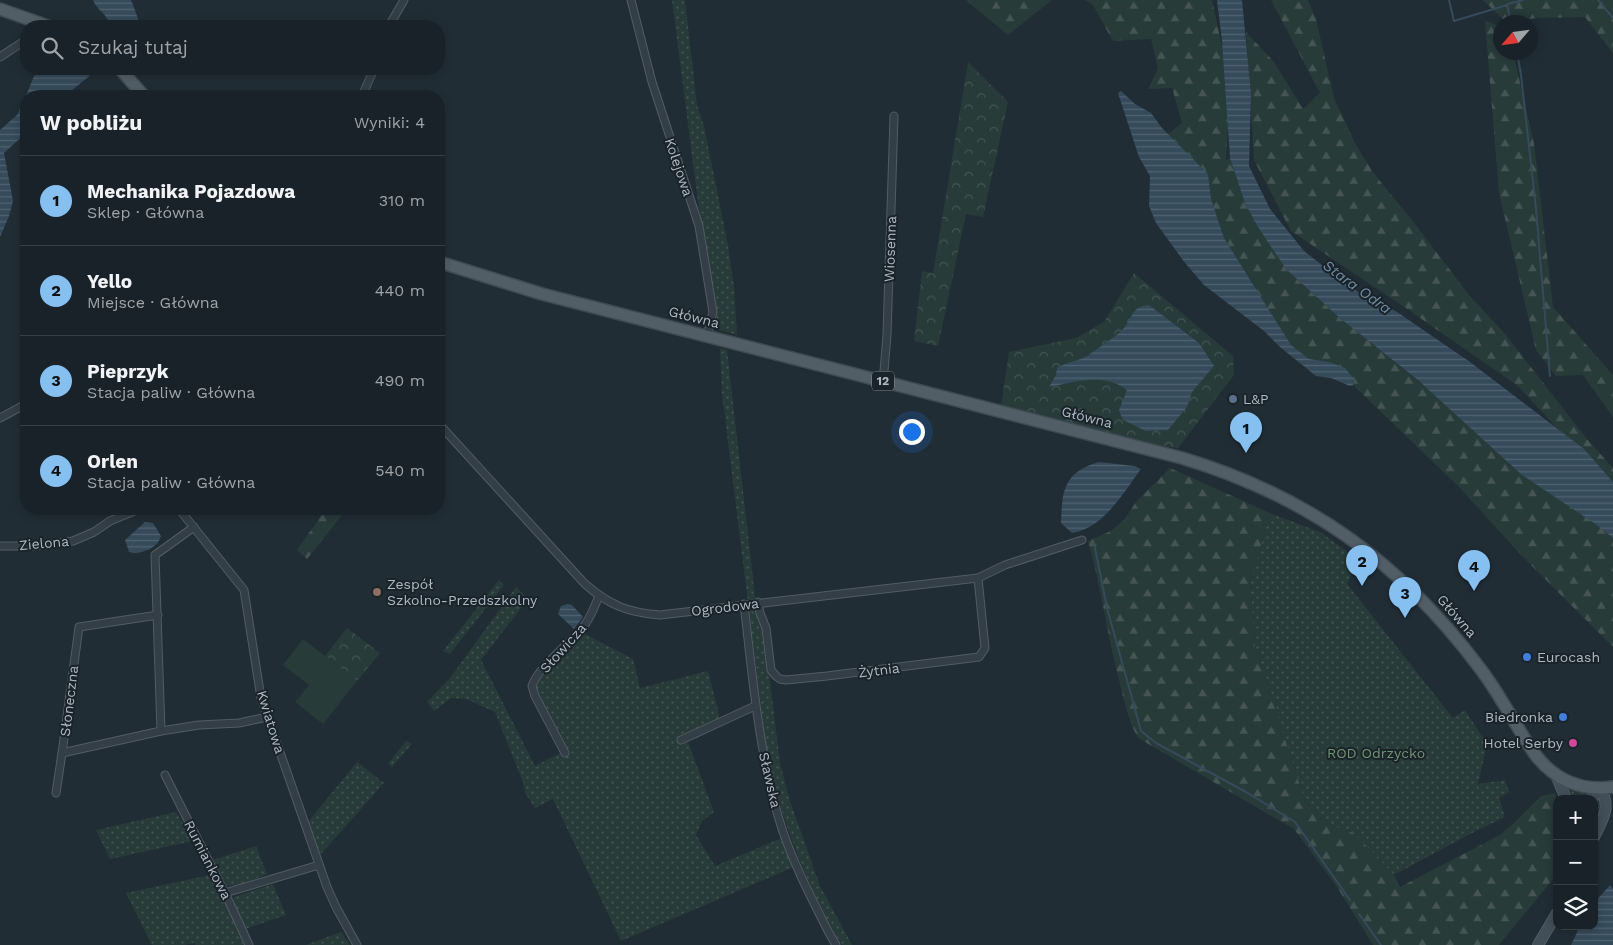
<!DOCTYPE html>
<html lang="pl">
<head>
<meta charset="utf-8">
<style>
  body { margin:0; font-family:"Work Sans",sans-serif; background:#222a30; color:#f1f3f6 }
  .controls { position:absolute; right:15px; bottom:15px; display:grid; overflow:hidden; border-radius:10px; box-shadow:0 2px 8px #0003 }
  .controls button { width:45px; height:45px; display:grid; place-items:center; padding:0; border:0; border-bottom:1px solid #373f45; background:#192228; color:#f1f3f6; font:25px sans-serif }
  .compass { position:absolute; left:1493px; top:15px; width:45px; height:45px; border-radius:50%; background:#192228; box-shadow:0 2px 8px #0003; rotate:242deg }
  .you { position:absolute; left:911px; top:431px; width:18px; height:18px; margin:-12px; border:4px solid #fff; border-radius:50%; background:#1a73e8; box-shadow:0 0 0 8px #1a73e833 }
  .badge { display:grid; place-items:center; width:32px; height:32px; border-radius:50%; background:#85c0f0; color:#111; font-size:16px; font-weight:700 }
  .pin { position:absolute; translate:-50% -41px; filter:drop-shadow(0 1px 2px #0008) }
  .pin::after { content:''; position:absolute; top:26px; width:18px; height:15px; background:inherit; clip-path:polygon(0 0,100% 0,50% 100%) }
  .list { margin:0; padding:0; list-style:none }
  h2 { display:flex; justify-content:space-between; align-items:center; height:65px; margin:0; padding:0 20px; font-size:21px }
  h2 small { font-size:16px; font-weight:400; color:#9fa4a8 }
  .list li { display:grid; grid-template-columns:32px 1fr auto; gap:15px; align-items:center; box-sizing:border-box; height:90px; padding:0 20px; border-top:1px solid #373f45 }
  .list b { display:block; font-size:19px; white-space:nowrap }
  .list p { margin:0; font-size:16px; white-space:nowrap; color:#9fa4a8 }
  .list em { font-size:16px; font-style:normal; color:#9fa4a8 }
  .icon { flex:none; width:28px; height:28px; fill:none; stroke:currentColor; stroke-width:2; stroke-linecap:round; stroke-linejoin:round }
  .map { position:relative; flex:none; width:1613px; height:945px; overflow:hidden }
  .search { position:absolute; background:#192228; box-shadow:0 2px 8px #0003; left:20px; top:20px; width:425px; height:55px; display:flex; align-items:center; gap:12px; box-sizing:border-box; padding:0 18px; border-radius:20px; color:#9fa4a8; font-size:19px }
  .panel { position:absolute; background:#192228; box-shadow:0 2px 8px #0003; left:20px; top:90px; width:425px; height:425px; border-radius:20px }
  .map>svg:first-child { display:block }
  .grass { fill:url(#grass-dots) }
  .forest { fill:url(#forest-firs) }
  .park { fill:url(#park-crowns) }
  .pitch { fill:#273b38 }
  .water { fill:url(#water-rules) }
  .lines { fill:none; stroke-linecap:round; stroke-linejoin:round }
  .stream { stroke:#354b5b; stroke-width:2 }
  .street-casing { stroke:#515c63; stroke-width:9 }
  .secondary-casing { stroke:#515c63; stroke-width:12 }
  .primary-casing { stroke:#404a52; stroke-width:14 }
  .street { stroke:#343e46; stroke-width:7 }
  .secondary { stroke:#424e58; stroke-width:10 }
  .primary { stroke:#525e66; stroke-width:11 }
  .service-dot { fill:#5c6f8a; stroke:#1a232a; stroke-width:2 }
  .education-dot { fill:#8d6e63; stroke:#1a232a; stroke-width:2 }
  .shop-dot { fill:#3f7fe0; stroke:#1a232a; stroke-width:2 }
  .hotel-dot { fill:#d1479c; stroke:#1a232a; stroke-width:2 }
  .labels { text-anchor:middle; stroke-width:4; stroke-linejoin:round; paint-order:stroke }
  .shield { fill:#1a232a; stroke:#828c94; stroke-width:1 }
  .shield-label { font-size:12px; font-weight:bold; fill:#aeb9c2 }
  .street-label { font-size:14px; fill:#aeb9c2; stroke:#1a232a }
  .poi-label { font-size:14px; fill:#aeb9c2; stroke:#1a232a; text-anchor:start }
  .park-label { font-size:14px; fill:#709671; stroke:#1a232a }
  .water-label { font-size:15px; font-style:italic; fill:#708fa5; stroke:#1a232a }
</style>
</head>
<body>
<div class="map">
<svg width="1613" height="945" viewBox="0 0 1613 945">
  <defs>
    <pattern id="grass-dots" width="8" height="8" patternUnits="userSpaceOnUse" patternTransform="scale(1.25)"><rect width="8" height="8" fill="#273b38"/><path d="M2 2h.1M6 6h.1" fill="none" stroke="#445553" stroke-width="1.8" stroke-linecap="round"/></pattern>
    <pattern id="forest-firs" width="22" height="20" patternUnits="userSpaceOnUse" patternTransform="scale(1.25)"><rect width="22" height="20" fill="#273b38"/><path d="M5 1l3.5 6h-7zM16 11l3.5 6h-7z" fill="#445553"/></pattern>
    <pattern id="park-crowns" width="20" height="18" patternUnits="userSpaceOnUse" patternTransform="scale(1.25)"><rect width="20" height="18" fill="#273b38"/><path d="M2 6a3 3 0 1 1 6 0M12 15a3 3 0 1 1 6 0" fill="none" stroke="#445553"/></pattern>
    <pattern id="water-rules" width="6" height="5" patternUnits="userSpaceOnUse" patternTransform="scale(1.25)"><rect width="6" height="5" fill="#354b5b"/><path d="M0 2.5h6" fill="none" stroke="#506371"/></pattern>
  </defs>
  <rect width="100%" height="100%" fill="#212d35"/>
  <g class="grass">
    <path d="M 672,0 L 685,0 L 697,105 L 704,126 L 728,245 L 734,287 L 737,335 L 717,329 L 700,217 Z"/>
    <path d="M 720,348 L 727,350 L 757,614 L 763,624 L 780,763 L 789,798 L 820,886 L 852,945 L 842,945 C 834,934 828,920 821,907 C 796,858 779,808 767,754 L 722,394 Z"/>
    <path d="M 1270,513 L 1322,533 L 1358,560 L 1347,584 L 1453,718 L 1465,710 L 1487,744 L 1478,784 L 1505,780 L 1509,792 L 1499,798 L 1505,817 L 1466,836 L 1394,875 L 1354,833 L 1326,824 L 1305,801 L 1255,647 L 1250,584 Z"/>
    <path d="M 499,580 L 504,585 L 450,654 L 443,651 Z"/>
    <path d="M 516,587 L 528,599 L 481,660 L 535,766 L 566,750 L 538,697 L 536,688 L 541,678 L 583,633 L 633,659 L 640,688 L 708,671 L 719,714 L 717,729 L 688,742 L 714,812 L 702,821 L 696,835 L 715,866 L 782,838 L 794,867 L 621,941 L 553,799 L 535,808 L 525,793 L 523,782 L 495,712 L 466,699 L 451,698 L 434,711 L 427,702 L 450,678 Z"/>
    <path d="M 406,741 L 412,744 L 392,767 L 388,764 Z"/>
    <path d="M 357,762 L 384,783 L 320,855 L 308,822 Z"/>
    <path d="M 1564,787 L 1589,795 L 1587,799 L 1569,799 Z"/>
    <path d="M 1599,794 L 1603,803 L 1594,830 L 1594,800 Z"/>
    <path d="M 176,812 L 193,841 L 110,859 L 96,830 Z"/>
    <path d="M 256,846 L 267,874 L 242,884 L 227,886 L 213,860 Z"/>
    <path d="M 210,875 L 222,896 L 244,945 L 196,945 L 194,943 L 184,945 L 152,945 L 126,893 Z"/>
    <path d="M 273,884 L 286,915 L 245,929 L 233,905 L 234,897 Z"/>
    <path d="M 341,932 L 350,945 L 306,945 Z"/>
  </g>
  <g class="forest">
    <path d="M 966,0 L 1052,0 L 1008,35 Z"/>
    <path d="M 1085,0 L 1212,0 L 1224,56 L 1229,111 L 1226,160 L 1230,158 L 1245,203 L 1286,269 L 1341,319 L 1613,538 L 1613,647 L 1522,556 L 1459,487 L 1353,385 L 1354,379 L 1329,362 L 1309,359 L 1291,345 L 1224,238 L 1211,199 L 1208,174 L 1168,134 L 1182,123 L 1172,88 L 1148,89 L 1158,68 L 1151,39 L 1113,41 L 1093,5 Z"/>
    <path d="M 1271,0 L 1308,0 L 1316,19 L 1334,98 L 1356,145 L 1375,175 L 1408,215 L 1470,296 L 1506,335 L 1586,438 L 1613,468 L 1613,489 L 1518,386 L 1410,311 L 1291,231 L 1254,160 L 1246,32 L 1274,62 L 1303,109 L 1320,93 Z"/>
    <path d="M 1483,0 L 1613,0 L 1613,53 L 1585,17 L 1537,18 L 1506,22 Z"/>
    <path d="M 1485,21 L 1500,26 L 1500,52 L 1513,53 L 1534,143 L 1553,307 L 1613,375 L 1613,417 L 1583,375 L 1556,376 L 1536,350 L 1499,193 Z"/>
    <path d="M 1170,468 L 1270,513 L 1250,584 L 1255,647 L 1305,801 L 1326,824 L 1354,833 L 1394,875 L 1400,887 L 1500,835 L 1515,822 L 1541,796 L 1555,793 L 1557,804 L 1557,874 L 1499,945 L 1373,945 L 1337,887 L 1294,829 L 1138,738 C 1128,720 1124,700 1119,680 C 1107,634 1101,586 1088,541 L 1111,531 L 1124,520 L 1136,502 Z"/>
    <path d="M 326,509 L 347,509 L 307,559 L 297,550 Z"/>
  </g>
  <g class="park">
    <path d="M 968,62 L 1008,102 L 983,217 L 966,214 L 938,346 L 914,341 L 922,271 L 933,273 Z"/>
    <path d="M 1134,273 L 1233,356 L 1234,375 L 1178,448 L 1082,433 L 1000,413 L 1009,352 L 1076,338 L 1104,322 Z"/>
    <path d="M 347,628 L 380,653 L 357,681 L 325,656 Z"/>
  </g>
  <path class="pitch" d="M 303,639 L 357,681 L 323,724 L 295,702 L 309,685 L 283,665 Z"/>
  <g class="water">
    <path d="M 93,0 L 131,0 C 135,9 137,17 141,26 L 109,26 C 109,14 97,11 93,0 Z"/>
    <path d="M 1217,0 L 1242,0 L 1251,94 L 1249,166 L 1270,209 L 1304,251 L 1351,288 L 1397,312 L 1470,362 L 1584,449 L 1613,482 L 1613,538 L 1594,523 L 1522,475 L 1419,381 L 1341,319 L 1286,269 L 1258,227 L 1245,203 L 1230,158 L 1222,41 Z"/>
    <path d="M 45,69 L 95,69 L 93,73 L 65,96 L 26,96 L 34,76 Z"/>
    <path d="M 1121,91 L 1135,104 L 1151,113 L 1162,128 L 1208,174 L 1211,199 L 1224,238 L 1291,345 L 1309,359 L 1329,362 L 1345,368 L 1354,379 L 1353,385 L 1350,386 L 1331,378 L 1316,376 L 1280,347 L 1264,331 L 1204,285 L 1185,263 L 1156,223 L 1149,206 L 1150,176 L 1139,157 L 1118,93 Z"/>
    <path d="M 26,97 L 26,133 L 4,153 L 13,201 L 9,216 L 0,237 L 0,130 L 17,115 Z"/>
    <path d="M 1149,305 L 1199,343 L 1214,366 L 1192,392 L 1187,407 L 1168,430 L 1146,431 L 1123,420 L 1119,410 L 1127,390 C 1105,372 1074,382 1049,387 L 1056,375 L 1057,368 C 1067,362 1079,361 1089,355 C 1099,347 1116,337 1124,328 C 1134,316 1131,307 1149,305 Z"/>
    <path d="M 1099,462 L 1134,466 L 1141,469 C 1123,493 1104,528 1072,533 L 1061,523 C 1062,490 1064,472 1099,462 Z"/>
    <path d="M 145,522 L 153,523 L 161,536 C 158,548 141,555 129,552 L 125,540 Z"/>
    <path d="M 568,604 L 572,605 L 583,617 L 574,629 L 558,614 L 561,606 Z"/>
    <path d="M 1610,885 L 1613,889 L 1613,945 L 1571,945 L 1580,926 L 1594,926 L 1594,903 Z"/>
  </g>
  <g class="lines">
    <g class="stream">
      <path d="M 1449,0 L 1454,21 L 1507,5 L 1511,22"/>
      <path d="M 1598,0 L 1613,18"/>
      <path d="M 1508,4 L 1523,0"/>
      <path d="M 1517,52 L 1521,75 L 1536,209 L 1550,376"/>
      <path d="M 1094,543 L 1107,608 L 1141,731 L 1156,743 L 1246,792 L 1295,822 L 1350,900"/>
      <path d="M 1359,914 L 1381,945"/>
    </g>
    <defs>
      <g id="street">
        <path d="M 631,0 L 652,82 L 699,226 L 713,312 L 707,336"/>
        <path d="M 389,26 L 404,0"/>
        <path d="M 0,57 L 26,40"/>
        <path d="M 362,96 L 374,69"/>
        <path d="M 881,381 L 884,371 L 887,335 L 894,116"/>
        <path d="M 0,418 L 26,404"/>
        <path d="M 439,424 L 585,584 C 609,605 629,613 660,615 L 978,578 L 1005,565 L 1082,540"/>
        <path d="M 179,509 L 244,590 L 261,698 L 267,715 L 327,887 L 336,907 L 357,945"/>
        <path d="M 0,546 L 35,546 L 73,541 L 94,532 L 110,521 L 139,509"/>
        <path d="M 758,602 L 760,613 L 766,628 L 771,670 L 776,676 L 780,679 L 786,680 L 827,676 L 979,657 L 985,648 L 978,578"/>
        <path d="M 744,604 C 753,680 759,756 782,829 C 794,865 812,899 829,933 L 836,945"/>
        <path d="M 158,615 L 79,627 L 62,753 L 161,731 L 199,725 L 239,723 L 267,717"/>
        <path d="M 161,731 L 155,555 L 194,527"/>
        <path d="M 681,740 L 755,706"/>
        <path d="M 565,753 L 535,696 L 532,686 C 538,667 570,644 583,627 C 591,618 594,607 599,596"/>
        <path d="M 165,775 L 225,893 L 249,945"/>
        <path d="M 56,793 L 62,753"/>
        <path d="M 225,893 L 319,865"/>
      </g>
      <g id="secondary">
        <path d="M 1556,775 L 1566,799"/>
        <path d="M 1591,799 L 1601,789 C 1611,808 1603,819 1594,837"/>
        <path d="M 1538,945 L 1557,913"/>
      </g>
      <g id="primary">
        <path d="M 0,9 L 48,26"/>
        <path d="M 120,69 L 144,96"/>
        <path d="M 439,262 L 542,294 L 1182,458 C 1308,496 1400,562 1479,667 C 1500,694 1515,725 1534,753 C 1553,779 1581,792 1613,787"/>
      </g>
    </defs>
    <use href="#street" class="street-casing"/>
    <use href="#secondary" class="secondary-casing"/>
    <use href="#primary" class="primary-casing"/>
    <use href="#street" class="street"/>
    <use href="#secondary" class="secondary"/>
    <use href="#primary" class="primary"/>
  </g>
  <circle class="service-dot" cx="1233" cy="399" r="5"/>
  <circle class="education-dot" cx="377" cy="592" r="5"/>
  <g class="shop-dot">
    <circle cx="1527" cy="657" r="5"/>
    <circle cx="1563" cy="717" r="5"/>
  </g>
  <circle class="hotel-dot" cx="1573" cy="743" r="5"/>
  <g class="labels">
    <rect class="shield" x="872" y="371.5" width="22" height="19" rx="4"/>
    <g class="shield-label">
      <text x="883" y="385">12</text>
    </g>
    <g class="street-label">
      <text transform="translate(679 167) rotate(71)" y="5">Kolejowa</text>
      <text transform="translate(890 249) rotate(-88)" y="5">Wiosenna</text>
      <text transform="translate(694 317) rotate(14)" y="5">Główna</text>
      <text transform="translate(1087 417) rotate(14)" y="5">Główna</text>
      <text transform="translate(44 543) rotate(-5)" y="5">Zielona</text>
      <text transform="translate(725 607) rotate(-7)" y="5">Ogrodowa</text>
      <text transform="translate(1457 616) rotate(49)" y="5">Główna</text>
      <text transform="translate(563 648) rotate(-48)" y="5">Słowicza</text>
      <text transform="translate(879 670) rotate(-7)" y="5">Żytnia</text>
      <text transform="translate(69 701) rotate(-83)" y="5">Słoneczna</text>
      <text transform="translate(271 722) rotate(73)" y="5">Kwiatowa</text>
      <text transform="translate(770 780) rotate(77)" y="5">Sławska</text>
      <text transform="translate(208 860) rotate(63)" y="5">Rumiankowa</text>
    </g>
    <g class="poi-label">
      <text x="1243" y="404">L&amp;P</text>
      <text x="387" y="589">Zespół<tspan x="387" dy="16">Szkolno-Przedszkolny</tspan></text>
      <text x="1537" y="662">Eurocash</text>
      <text x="1553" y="722" text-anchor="end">Biedronka</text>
      <text x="1563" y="748" text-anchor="end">Hotel Serby</text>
    </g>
    <g class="park-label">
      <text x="1376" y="758">ROD Odrzycko</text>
    </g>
    <g class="water-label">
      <text transform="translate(1357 287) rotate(36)" y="5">Stara Odra</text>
    </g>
  </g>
</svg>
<div class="controls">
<button>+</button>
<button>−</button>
<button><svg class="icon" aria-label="layers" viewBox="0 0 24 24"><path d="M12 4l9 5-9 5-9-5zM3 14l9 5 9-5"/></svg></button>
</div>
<svg class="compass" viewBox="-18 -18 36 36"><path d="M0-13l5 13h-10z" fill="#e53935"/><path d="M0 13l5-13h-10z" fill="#9fa4a8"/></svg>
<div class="you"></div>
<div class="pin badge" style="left:1246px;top:453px">1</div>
<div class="pin badge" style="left:1362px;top:586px">2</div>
<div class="pin badge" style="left:1405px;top:618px">3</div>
<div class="pin badge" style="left:1474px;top:591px">4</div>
<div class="search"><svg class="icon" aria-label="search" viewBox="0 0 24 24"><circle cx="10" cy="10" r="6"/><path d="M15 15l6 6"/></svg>Szukaj tutaj</div>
<section class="panel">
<h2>W pobliżu<small>Wyniki: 4</small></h2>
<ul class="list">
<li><span class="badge">1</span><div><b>Mechanika Pojazdowa</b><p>Sklep · Główna</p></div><em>310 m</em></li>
<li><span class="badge">2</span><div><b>Yello</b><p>Miejsce · Główna</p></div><em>440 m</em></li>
<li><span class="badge">3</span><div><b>Pieprzyk</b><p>Stacja paliw · Główna</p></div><em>490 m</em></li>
<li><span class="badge">4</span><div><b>Orlen</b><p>Stacja paliw · Główna</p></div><em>540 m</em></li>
</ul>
</section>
</div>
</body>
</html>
